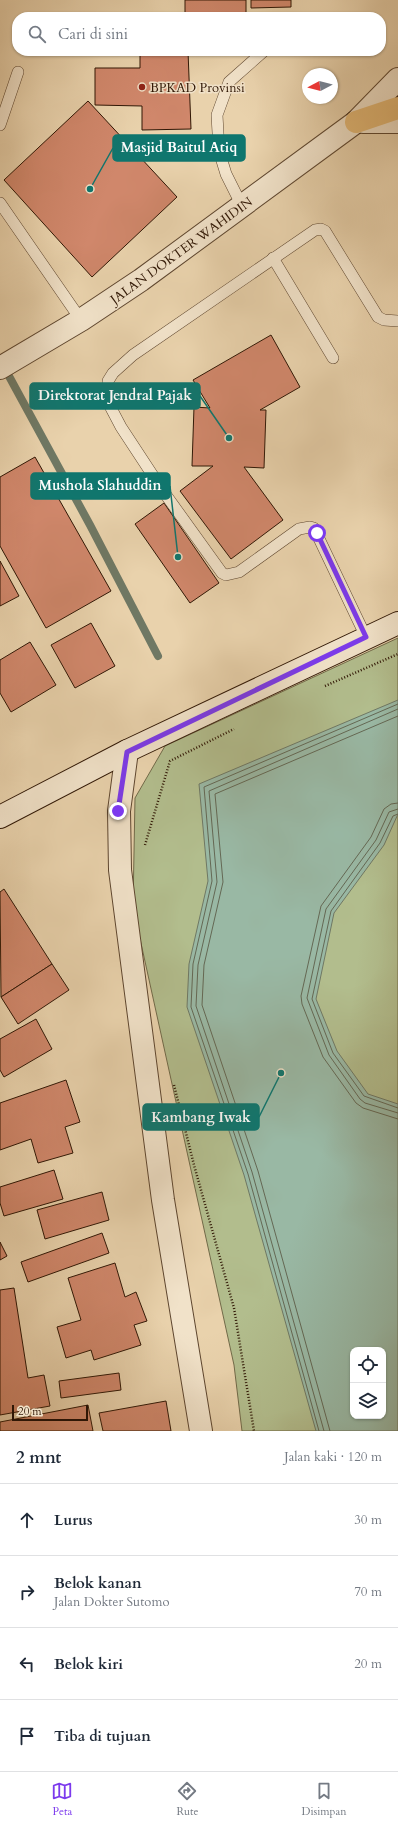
<!DOCTYPE html>
<html lang="id">
<head>
<meta charset="utf-8">
<style>
  body { margin:0; font-family:Cardo,serif; background:#f2f2f3; color:#1f2937 }
  .controls { position:absolute; right:12px; bottom:12px; display:grid; overflow:hidden; border-radius:8px; box-shadow:0 1px 3px #0004 }
  .controls button { width:36px; height:36px; display:grid; place-items:center; padding:0; border:0; border-bottom:1px solid #e0e1e3; background:#fff; color:#1f2937; font:20px sans-serif }
  .compass { position:absolute; left:302px; top:68px; width:36px; height:36px; border-radius:50%; background:#fff; box-shadow:0 1px 3px #0004; rotate:263deg }
  .scale { position:absolute; left:12px; bottom:10px; width:76px; box-sizing:border-box; padding-left:4px; border:2px solid #301705; border-top:0; font-size:11px; line-height:14px; white-space:nowrap; color:#301705; -webkit-text-stroke:3px #f1e2c9; paint-order:stroke }
  .stop { position:absolute; width:12px; height:12px; margin:-9px; border:3px solid #7c3aed; border-radius:50%; background:#fff }
  .stop.end { background:#7c3aed; border-color:#fff; box-shadow:0 1px 4px #0008 }
  .list { margin:0; padding:0; list-style:none }
  h2 { display:flex; justify-content:space-between; align-items:center; height:52px; margin:0; padding:0 16px; font-size:17px }
  h2 small { font-size:13px; font-weight:400; color:#747a83 }
  .list li { display:grid; grid-template-columns:26px 1fr auto; gap:12px; align-items:center; box-sizing:border-box; height:72px; padding:0 16px; border-top:1px solid #e0e1e3 }
  .list b { display:block; font-size:15px; white-space:nowrap }
  .list p { margin:0; font-size:13px; white-space:nowrap; color:#747a83 }
  .list em { font-size:13px; font-style:normal; color:#747a83 }
  .icon { flex:none; width:22px; height:22px; fill:none; stroke:currentColor; stroke-width:2; stroke-linecap:round; stroke-linejoin:round }
  .map { position:relative; flex:none; width:398px; height:1431px; overflow:hidden }
  .search { position:absolute; background:#fff; box-shadow:0 1px 3px #0004; left:12px; right:12px; top:12px; height:44px; display:flex; align-items:center; gap:10px; box-sizing:border-box; padding:0 14px; border-radius:16px; color:#747a83; font-size:15px }
  .sheet { height:340px; background:#fff }
  nav { display:flex; justify-content:space-around; align-items:center; box-sizing:border-box; height:56px; border-top:1px solid #e0e1e3; background:#fff; font-size:11px; color:#747a83 }
  nav a { display:grid; justify-items:center; gap:2px }
  nav .on { color:#7c3aed }
  .map>svg:first-child { display:block }
  .green { fill:#b2bd8d; stroke:#716a49; fill-rule:evenodd }
  .water { fill:#99b8a4; stroke:#6f7864; fill-rule:evenodd }
  .lines { fill:none; stroke-linecap:round; stroke-linejoin:round }
  .shore { stroke:#646854; stroke-width:1 }
  .stream { stroke:#6f7864; stroke-width:8 }
  .building { fill:#d0876b; stroke:#301705 }
  .service-casing { stroke:#5e462f; stroke-width:12 }
  .minor-casing { stroke:#5e462f; stroke-width:24 }
  .tertiary-casing { stroke:#5e462f; stroke-width:24 }
  .secondary-casing { stroke:#301705; stroke-width:24 }
  .primary-casing { stroke:#301705; stroke-width:24 }
  .path { stroke:#301705; stroke-width:2.5; stroke-dasharray:1 2; stroke-linecap:butt }
  .service { stroke:#f1e2c9; stroke-width:11 }
  .minor { stroke:#f1e2c9; stroke-width:22 }
  .tertiary { stroke:#f1e2c9; stroke-width:22 }
  .secondary { stroke:#f1e2c9; stroke-width:22 }
  .primary { stroke:#e4b976; stroke-width:22 }
  .route { stroke:#7c3aed; stroke-width:5 }
  .poi-dot { fill:#8f2418; stroke:#f1e2c9; stroke-width:1.5 }
  .labels { text-anchor:middle; stroke-width:3; stroke-linejoin:round; paint-order:stroke }
  .poi-label { font-size:13px; fill:#301705; stroke:#f1e2c9; text-anchor:start }
  .street-label { font-size:13px; fill:#301705; stroke:#f1e2c9 }
  .leader { fill:none; stroke:#0f766e; stroke-width:1.5 }
  .callout-dot { fill:#0f766e; stroke:#f1e2c9; stroke-width:1.5 }
  .callout { fill:#0f766e; stroke:#0f766e; stroke-width:1.5 }
  .callout-label { font-size:14px; text-anchor:middle; font-weight:bold; fill:#fff }
</style>
</head>
<body>
<div class="map">
<svg width="398" height="1431" viewBox="0 0 398 1431">
  <rect width="100%" height="100%" fill="#e9d2ac"/>
  <filter id="stains"><feTurbulence type="fractalNoise" baseFrequency=".005" numOctaves="4"/><feColorMatrix values="0 0 0 0 .2 0 0 0 0 .09 0 0 0 0 .02 0 0 0 .5 -.17"/></filter>
  <radialGradient id="worn" r=".72"><stop offset=".6" stop-color="#630" stop-opacity="0"/><stop offset="1" stop-color="#630" stop-opacity=".3"/></radialGradient>
  <path class="green" d="M 398,638 L 398,1431 L 242,1431 L 234,1365 L 133,907 L 135,798 L 165,746 ZM 353,1350 L 383,1350 L 383,1416 L 353,1416 Z"/>
  <path class="water" d="M 398,700 L 398,814 L 384,845 L 334,913 L 316,999 L 337,1051 L 368,1094 L 398,1104 L 398,1431 L 316,1431 L 244,1175 L 187,1007 L 189,964 L 208,881 L 199,784 ZM 353,1350 L 383,1350 L 383,1416 L 353,1416 Z"/>
  <g class="lines">
    <g class="shore">
      <path d="M 398,803 L 391,804 L 384,809 L 371,837 L 321,906 L 301,996 L 302,1004 L 323,1057 L 356,1103 L 363,1108 L 398,1119"/>
      <path d="M 398,809 L 389,812 L 376,840 L 326,909 L 307,998 L 329,1055 L 360,1099 L 365,1103 L 398,1113"/>
      <path d="M 398,814 L 393,816 L 380,843 L 331,911 L 312,999 L 333,1053 L 364,1096 L 398,1108"/>
      <path d="M 319,1431 L 248,1174 L 191,1007 L 193,964 L 212,881 L 204,787 L 398,704"/>
      <path d="M 324,1431 L 252,1172 L 196,1006 L 198,965 L 217,882 L 209,791 L 398,709"/>
      <path d="M 330,1431 L 258,1171 L 202,1005 L 204,965 L 223,882 L 215,794 L 398,716"/>
    </g>
    <path class="stream" d="M 4,367 L 90,525 L 158,656"/>
  </g>
  <g class="building">
    <rect x="185" y="0" width="61" height="17"/>
    <path d="M 251,0 L 291,0 L 291,7 L 251,8 Z"/>
    <path d="M 140,51 L 188,51 L 191,129 L 142,130 L 142,106 L 95,105 L 95,68 L 140,68 Z"/>
    <path d="M 88,101 L 177,197 L 92,277 L 4,180 Z"/>
    <path d="M 271,335 L 300,387 L 260,410 L 266,410 L 264,468 L 244,467 L 283,520 L 231,559 L 180,491 L 213,466 L 192,466 L 194,407 L 210,408 L 193,380 Z"/>
    <path d="M 35,457 L 111,591 L 46,628 L 0,546 L 0,477 Z"/>
    <path d="M 164,503 L 219,583 L 190,603 L 135,524 Z"/>
    <path d="M 0,561 L 19,596 L 0,606 Z"/>
    <path d="M 91,623 L 115,666 L 75,688 L 51,645 Z"/>
    <path d="M 30,642 L 56,685 L 11,712 L 0,693 L 0,660 Z"/>
    <path d="M 4,889 L 52,964 L 1,997 L 0,892 Z"/>
    <path d="M 52,964 L 69,990 L 18,1024 L 1,997 Z"/>
    <path d="M 36,1019 L 52,1049 L 4,1077 L 0,1070 L 0,1039 Z"/>
    <path d="M 66,1080 L 80,1122 L 65,1127 L 73,1153 L 38,1163 L 31,1139 L 0,1150 L 0,1103 Z"/>
    <path d="M 54,1170 L 63,1199 L 4,1216 L 0,1203 L 0,1187 Z"/>
    <path d="M 102,1192 L 109,1220 L 45,1239 L 37,1210 Z"/>
    <path d="M 102,1233 L 109,1253 L 28,1282 L 21,1262 Z"/>
    <path d="M 0,1242 L 7,1256 L 0,1260 Z"/>
    <path d="M 115,1263 L 125,1297 L 136,1292 L 147,1321 L 134,1325 L 141,1345 L 94,1360 L 91,1350 L 66,1358 L 57,1327 L 81,1320 L 68,1278 Z"/>
    <path d="M 14,1288 L 28,1378 L 44,1375 L 50,1406 L 0,1415 L 0,1290 Z"/>
    <path d="M 119,1373 L 121,1390 L 61,1398 L 59,1381 Z"/>
    <path d="M 166,1401 L 171,1431 L 103,1431 L 99,1413 Z"/>
    <path d="M 88,1405 L 93,1431 L 0,1431 L 0,1422 Z"/>
  </g>
  <g class="lines">
    <defs>
      <g id="service">
        <path d="M 0,125 L 18,72"/>
        <path d="M 0,203 L 81,320"/>
        <path d="M 242,206 L 226,174 L 219,151 L 217,115 L 229,82 L 264,51"/>
        <path d="M 273,258 L 333,358"/>
        <path d="M 366,637 L 314,528 L 310,527 L 299,529 L 239,572 L 226,575 L 222,573 L 163,491 L 121,427 L 111,408 L 108,401 L 108,381 L 113,373 L 133,355 L 315,230 L 321,229 L 325,231 L 378,317 L 384,320 L 398,321"/>
      </g>
      <path id="minor" d="M 127,751 L 119,811 L 120,870 L 163,1200 L 201,1431"/>
      <g id="tertiary">
        <path d="M 363,122 L 398,122"/>
        <path d="M 0,368 L 81,320 L 141,280 L 356,122 L 398,79"/>
      </g>
      <path id="secondary" d="M 0,817 L 127,751 L 398,623"/>
      <path id="primary" d="M 356,122 L 398,108"/>
    </defs>
    <use href="#service" class="service-casing"/>
    <use href="#minor" class="minor-casing"/>
    <use href="#tertiary" class="tertiary-casing"/>
    <use href="#secondary" class="secondary-casing"/>
    <use href="#primary" class="primary-casing"/>
    <g class="path">
      <path d="M 325,686 L 398,654"/>
      <path d="M 145,845 L 170,761 L 234,729"/>
      <path d="M 174,1085 L 194,1165 L 234,1308 L 254,1431"/>
    </g>
    <use href="#service" class="service"/>
    <use href="#minor" class="minor"/>
    <use href="#tertiary" class="tertiary"/>
    <use href="#secondary" class="secondary"/>
    <use href="#primary" class="primary"/>
  </g>
  <g class="lines">
    <path class="route" d="M 118,811 L 127,752 L 366,637 L 317,533"/>
  </g>
  <circle class="poi-dot" cx="142" cy="87" r="4"/>
  <g class="labels">
    <g class="poi-label">
      <text x="150" y="92">BPKAD Provinsi</text>
    </g>
    <g class="street-label">
      <text transform="translate(181 250) rotate(-36)" y="5">JALAN DOKTER WAHIDIN</text>
    </g>
  </g>
  <path class="leader" d="M90 189L113 148M229 438L200 396M178 557L170 486M281 1073L259 1117"/>
  <g class="callout-dot">
    <circle cx="90" cy="189" r="4"/>
    <circle cx="229" cy="438" r="4"/>
    <circle cx="178" cy="557" r="4"/>
    <circle cx="281" cy="1073" r="4"/>
  </g>
  <g class="callout">
    <rect x="113" y="135" width="132" height="26" rx="4"/>
    <rect x="30" y="383" width="170" height="26" rx="4"/>
    <rect x="31" y="473" width="139" height="26" rx="4"/>
    <rect x="143" y="1104" width="116" height="26" rx="4"/>
  </g>
  <g class="callout-label">
    <text x="179" y="152">Masjid Baitul Atiq</text>
    <text x="115" y="400">Direktorat Jendral Pajak</text>
    <text x="100" y="490">Mushola Slahuddin</text>
    <text x="201" y="1122">Kambang Iwak</text>
  </g>
  <rect width="100%" height="100%" filter="url(#stains)"/>
  <rect width="100%" height="100%" fill="url(#worn)"/>
</svg>
<div class="controls">
<button><svg class="icon" aria-label="locate" viewBox="0 0 24 24"><circle cx="12" cy="12" r="6"/><path d="M12 2v4M12 18v4M2 12h4M18 12h4"/></svg></button>
<button><svg class="icon" aria-label="layers" viewBox="0 0 24 24"><path d="M12 4l9 5-9 5-9-5zM3 14l9 5 9-5"/></svg></button>
</div>
<svg class="compass" viewBox="-18 -18 36 36"><path d="M0-13l5 13h-10z" fill="#e53935"/><path d="M0 13l5-13h-10z" fill="#747a83"/></svg>
<div class="scale">20 m</div>
<div class="stop" style="left:317px;top:533px"></div>
<div class="stop end" style="left:118px;top:811px"></div>
<div class="search"><svg class="icon" aria-label="search" viewBox="0 0 24 24"><circle cx="10" cy="10" r="6"/><path d="M15 15l6 6"/></svg>Cari di sini</div>
</div>
<section class="sheet">
<h2>2 mnt<small>Jalan kaki · 120 m</small></h2>
<ul class="list">
<li><svg class="icon" aria-label="ahead" viewBox="0 0 24 24"><path d="M12 20V5M6 11l6-6 6 6"/></svg><div><b>Lurus</b></div><em>30 m</em></li>
<li><svg class="icon" aria-label="right" viewBox="0 0 24 24"><path d="M7 20v-9h11M14 6l5 5-5 5"/></svg><div><b>Belok kanan</b><p>Jalan Dokter Sutomo</p></div><em>70 m</em></li>
<li><svg class="icon" aria-label="left" viewBox="0 0 24 24"><path d="M17 20v-9H6M10 6l-5 5 5 5"/></svg><div><b>Belok kiri</b></div><em>20 m</em></li>
<li><svg class="icon" aria-label="arrive" viewBox="0 0 24 24"><path d="M6 21V4h12l-3 4 3 4H6"/></svg><div><b>Tiba di tujuan</b></div></li>
</ul>
</section>
<nav>
<a class="on"><svg class="icon" aria-label="map" viewBox="0 0 24 24"><path d="M3 6l6-2 6 2 6-2v14l-6 2-6-2-6 2zM9 4v14M15 6v14"/></svg>Peta</a>
<a><svg class="icon" aria-label="directions" viewBox="0 0 24 24"><path d="M12 3l9 9-9 9-9-9zM9 14v-3h6M13 9l2 2-2 2"/></svg>Rute</a>
<a><svg class="icon" aria-label="saved" viewBox="0 0 24 24"><path d="M7 4h10v16l-5-4-5 4z"/></svg>Disimpan</a>
</nav>
</body>
</html>
